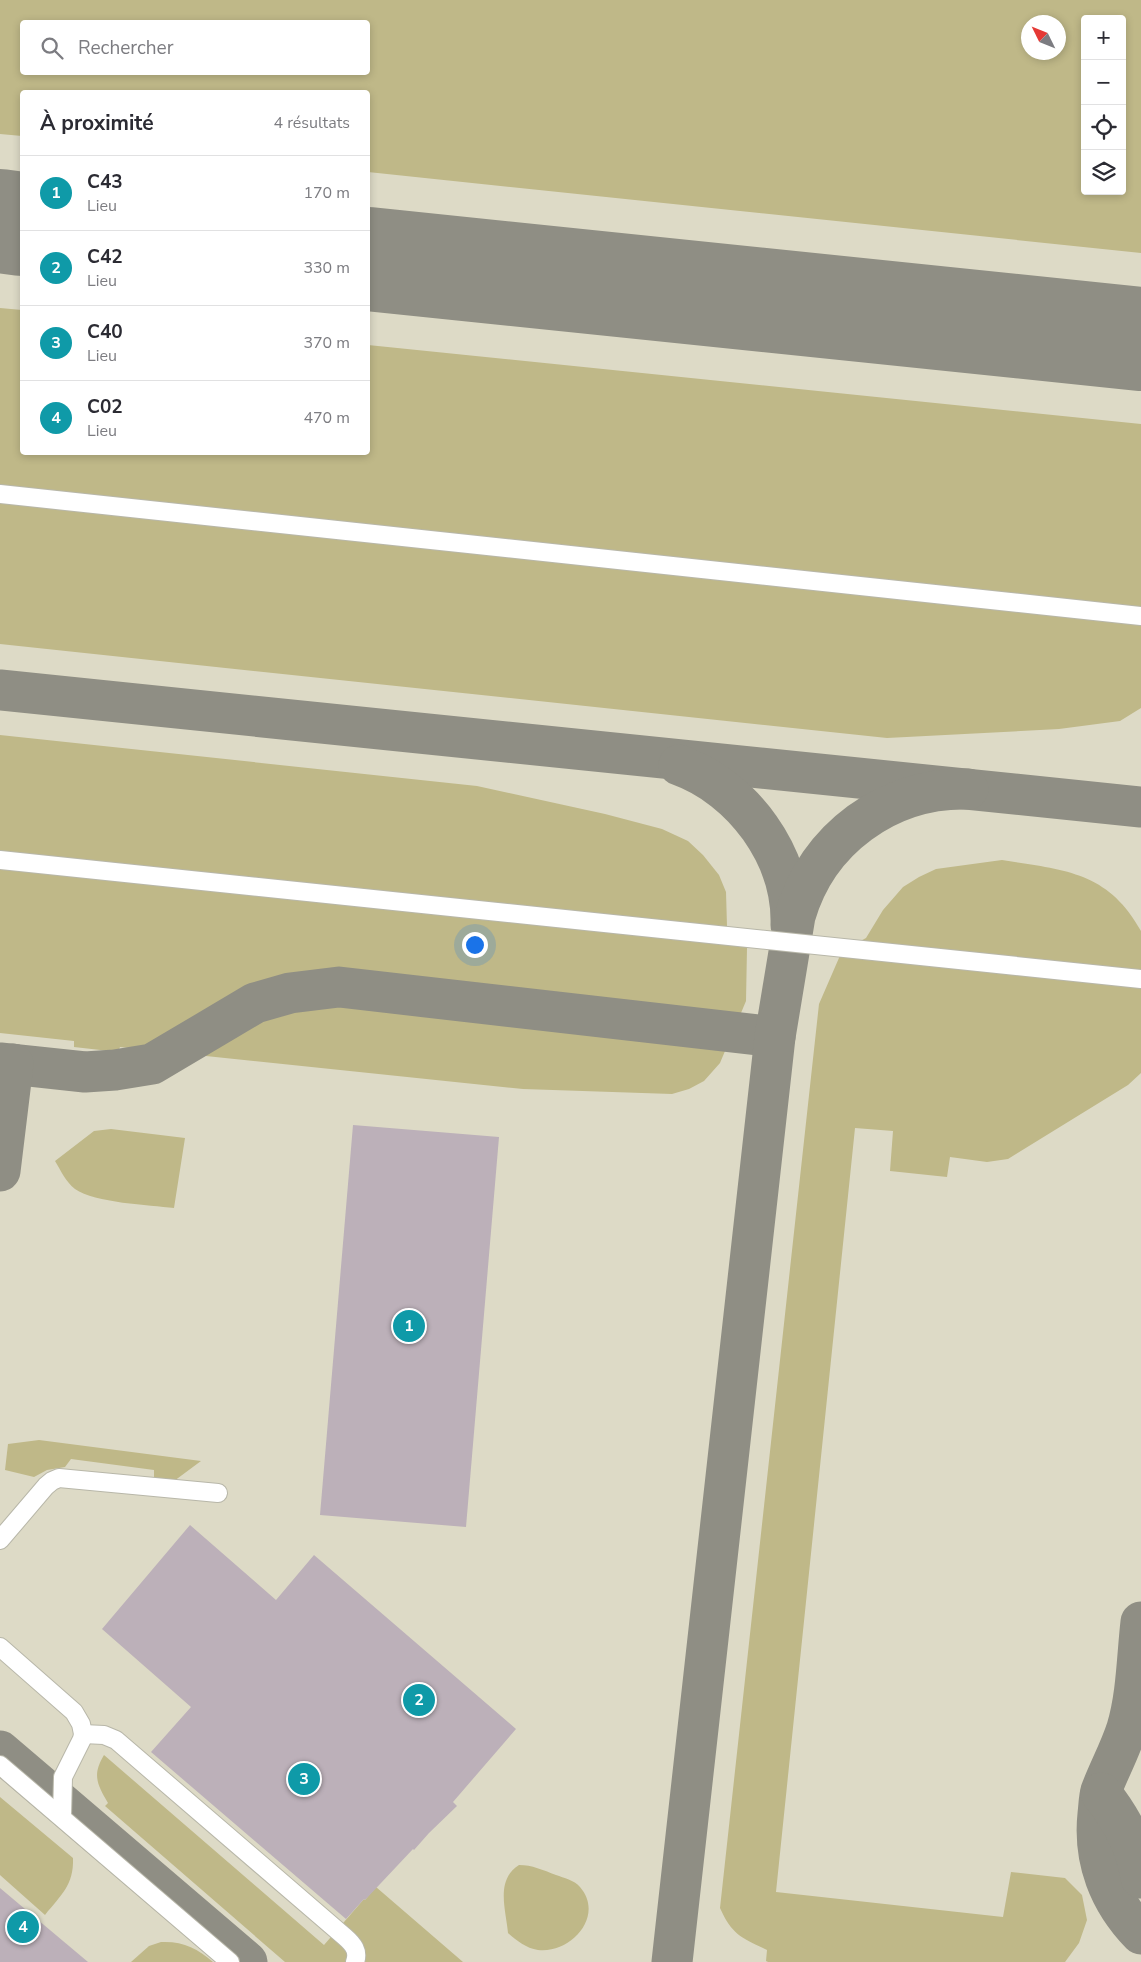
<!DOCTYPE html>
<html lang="fr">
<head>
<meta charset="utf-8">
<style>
  body { margin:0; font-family:"Nunito Sans",sans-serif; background:#f2f2f3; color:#2b2b33 }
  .controls { position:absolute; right:15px; top:15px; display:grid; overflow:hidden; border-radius:5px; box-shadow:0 2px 8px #0003 }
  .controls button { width:45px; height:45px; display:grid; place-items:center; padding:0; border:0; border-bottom:1px solid #e1e1e2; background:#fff; color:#2b2b33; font:25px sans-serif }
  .compass { position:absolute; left:1021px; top:15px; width:45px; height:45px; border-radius:50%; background:#fff; box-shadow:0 2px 8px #0003; rotate:313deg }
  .you { position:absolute; left:474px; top:944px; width:18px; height:18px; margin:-12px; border:4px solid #fff; border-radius:50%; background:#1a73e8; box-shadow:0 0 0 8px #1a73e833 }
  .badge { display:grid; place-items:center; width:32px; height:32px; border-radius:50%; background:#ad3d9a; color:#fff; font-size:16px; font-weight:700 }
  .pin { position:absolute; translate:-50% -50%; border:2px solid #fff; box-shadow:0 1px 5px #0006 }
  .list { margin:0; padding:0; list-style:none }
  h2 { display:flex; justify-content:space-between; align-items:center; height:65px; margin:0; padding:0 20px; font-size:21px }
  h2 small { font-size:16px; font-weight:400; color:#7c7c81 }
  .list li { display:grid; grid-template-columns:32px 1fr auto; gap:15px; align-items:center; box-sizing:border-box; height:75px; padding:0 20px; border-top:1px solid #e1e1e2 }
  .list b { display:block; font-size:19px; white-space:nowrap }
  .list p { margin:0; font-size:16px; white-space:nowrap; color:#7c7c81 }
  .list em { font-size:16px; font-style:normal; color:#7c7c81 }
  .icon { flex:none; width:28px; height:28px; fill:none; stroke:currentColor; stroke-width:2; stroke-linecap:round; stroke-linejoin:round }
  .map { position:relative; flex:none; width:1141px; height:1962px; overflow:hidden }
  .search { position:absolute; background:#fff; box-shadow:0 2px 8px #0003; left:20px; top:20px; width:350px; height:55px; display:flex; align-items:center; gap:12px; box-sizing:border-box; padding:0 18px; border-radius:5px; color:#7c7c81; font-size:19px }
  .panel { position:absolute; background:#fff; box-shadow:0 2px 8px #0003; left:20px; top:90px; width:350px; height:365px; border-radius:5px }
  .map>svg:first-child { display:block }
  .built { fill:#dddac6; fill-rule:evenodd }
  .green { fill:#bfb888; fill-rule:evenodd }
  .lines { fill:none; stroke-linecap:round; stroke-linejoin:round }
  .taxiway { stroke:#8f8e84; stroke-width:41 }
  .runway { stroke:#8f8e84; stroke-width:104 }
  .building { fill:#bcb0b9 }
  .minor-casing { stroke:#b8b7a9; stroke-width:20 }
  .minor { stroke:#fff; stroke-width:18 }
</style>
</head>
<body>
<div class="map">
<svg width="1141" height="1962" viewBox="0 0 1141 1962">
  <rect width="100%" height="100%" fill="#e6e5d7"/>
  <path class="built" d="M 0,0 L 1141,0 L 1141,1962 L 0,1962 ZM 1085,19 L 1122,19 L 1122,191 L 1085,191 ZM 22,22 L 368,22 L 368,72 L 22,72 ZM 1028,22 L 1058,22 L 1058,52 L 1028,52 ZM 22,92 L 368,92 L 368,452 L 22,452 Z"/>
  <g class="green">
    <path d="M 0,0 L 1141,0 L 1141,253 L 368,172 L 368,92 L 22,92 L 22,136 L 0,134 ZM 1085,19 L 1122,19 L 1122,191 L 1085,191 ZM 22,22 L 368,22 L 368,72 L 22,72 ZM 1028,22 L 1058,22 L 1058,52 L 1028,52 Z"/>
    <path d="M 0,308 L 22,310 L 22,452 L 368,452 L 368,345 L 1141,424 L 1141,708 L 1120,721 L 1059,729 L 887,738 L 0,644 Z"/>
    <path d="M 0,735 L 477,786 L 605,814 L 662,829 L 688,841 L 703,855 L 719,875 L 726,892 L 727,926 L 745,941 L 747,948 L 746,1001 L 720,1063 L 704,1081 L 689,1089 L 672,1094 L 523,1089 L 120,1047 L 118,1052 L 74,1047 L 74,1041 L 0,1033 Z"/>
    <path d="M 1002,860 C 1064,870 1108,871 1141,931 L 1141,1073 L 1128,1085 L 1008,1159 L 987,1162 L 950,1157 L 947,1177 L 890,1171 L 893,1131 L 855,1128 L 776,1892 L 1003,1917 L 1011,1872 L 1065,1878 L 1082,1895 L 1087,1920 L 1079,1943 L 1065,1962 L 768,1962 L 766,1961 L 767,1950 C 742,1938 732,1935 720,1908 L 819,1004 L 842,951 L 866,938 L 883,910 L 903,887 L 919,877 L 936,869 Z"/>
    <path d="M 111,1129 L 185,1138 L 174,1208 C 149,1205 95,1203 75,1189 C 66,1182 61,1171 55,1161 L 94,1131 Z"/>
    <path d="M 39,1440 L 201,1461 L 170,1484 L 154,1481 L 154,1470 L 71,1459 L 65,1467 L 47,1470 L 34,1477 L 5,1470 L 8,1444 Z"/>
    <path d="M 104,1755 L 324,1945 L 364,1899 L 365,1900 L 376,1887 L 463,1962 L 285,1962 L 105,1806 L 108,1803 C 97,1784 92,1775 104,1755 Z"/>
    <path d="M 0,1797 L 73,1858 C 74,1885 61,1895 45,1915 L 0,1875 Z"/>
    <path d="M 519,1865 C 532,1865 543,1870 556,1875 C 564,1878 574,1880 580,1887 C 605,1916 571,1954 538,1950 C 526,1948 517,1941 508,1933 C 506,1910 495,1880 519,1865 Z"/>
    <path d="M 161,1942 C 183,1941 197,1948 213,1962 L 131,1962 L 149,1946 Z"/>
  </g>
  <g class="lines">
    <g class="taxiway">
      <path d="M 0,690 L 1141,807"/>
      <path d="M 679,765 C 743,788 793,856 791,925"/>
      <path d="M 0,1063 L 85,1072 L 115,1070 L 152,1064 L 255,1003 L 290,993 L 339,987 L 775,1037"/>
      <path d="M 0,1171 L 13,1064"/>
      <path d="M 1141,1622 C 1137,1657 1137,1694 1127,1728 C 1120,1750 1109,1770 1101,1791 C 1099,1798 1099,1806 1098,1814 C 1093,1860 1109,1901 1141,1934"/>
      <path d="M 0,1751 L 247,1962"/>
      <path d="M 1101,1793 C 1121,1818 1136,1845 1141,1878"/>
      <path d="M 672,1962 L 775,1037 L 795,916 C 817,839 888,787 968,789"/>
    </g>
    <g class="runway">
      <path d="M 0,221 L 22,224"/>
      <path d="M 368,259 L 1141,339"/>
    </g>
  </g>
  <g class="building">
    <path d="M 353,1125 L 499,1137 L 466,1527 L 320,1515 Z"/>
    <path d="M 190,1525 L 276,1600 L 314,1555 L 516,1729 L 453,1802 L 457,1806 L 429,1833 L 414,1850 L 413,1849 L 365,1900 L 364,1899 L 346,1919 L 151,1752 L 191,1707 L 102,1629 Z"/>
    <path d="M 0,1888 L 88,1962 L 0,1962 Z"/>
  </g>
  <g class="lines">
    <defs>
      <g id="minor">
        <path d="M 0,494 L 1141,616"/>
        <path d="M 0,860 L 1141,979"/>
        <path d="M 0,1540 L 46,1486 L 52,1481 L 59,1478 L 218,1493"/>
        <path d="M 0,1647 L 74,1712 L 81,1724 L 83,1734 L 82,1739 L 63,1777 L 62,1817"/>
        <path d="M 83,1734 L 104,1735 L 116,1740 L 345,1937 C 353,1944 359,1951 355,1962"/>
        <path d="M 0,1765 L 230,1962"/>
      </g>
    </defs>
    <use href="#minor" class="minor-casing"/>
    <use href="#minor" class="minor"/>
  </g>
</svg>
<div class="controls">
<button>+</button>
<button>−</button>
<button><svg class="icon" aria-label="locate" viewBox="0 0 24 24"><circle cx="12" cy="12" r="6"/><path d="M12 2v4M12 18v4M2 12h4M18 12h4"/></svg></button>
<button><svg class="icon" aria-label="layers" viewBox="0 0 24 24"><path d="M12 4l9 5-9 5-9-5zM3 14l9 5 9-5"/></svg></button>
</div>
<svg class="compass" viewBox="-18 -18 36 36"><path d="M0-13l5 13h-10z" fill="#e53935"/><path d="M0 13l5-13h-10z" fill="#7c7c81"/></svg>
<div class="you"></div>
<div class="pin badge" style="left:409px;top:1326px;background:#0f9aa8">1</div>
<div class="pin badge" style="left:419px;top:1700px;background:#0f9aa8">2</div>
<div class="pin badge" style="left:304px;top:1779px;background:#0f9aa8">3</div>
<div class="pin badge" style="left:23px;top:1927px;background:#0f9aa8">4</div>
<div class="search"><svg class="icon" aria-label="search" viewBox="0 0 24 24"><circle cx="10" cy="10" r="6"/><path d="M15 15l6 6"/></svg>Rechercher</div>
<section class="panel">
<h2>À proximité<small>4 résultats</small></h2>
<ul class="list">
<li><span class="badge" style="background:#0f9aa8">1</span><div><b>C43</b><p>Lieu</p></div><em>170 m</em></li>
<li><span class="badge" style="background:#0f9aa8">2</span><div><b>C42</b><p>Lieu</p></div><em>330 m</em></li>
<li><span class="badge" style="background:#0f9aa8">3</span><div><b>C40</b><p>Lieu</p></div><em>370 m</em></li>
<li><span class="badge" style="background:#0f9aa8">4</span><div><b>C02</b><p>Lieu</p></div><em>470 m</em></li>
</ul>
</section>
</div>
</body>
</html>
